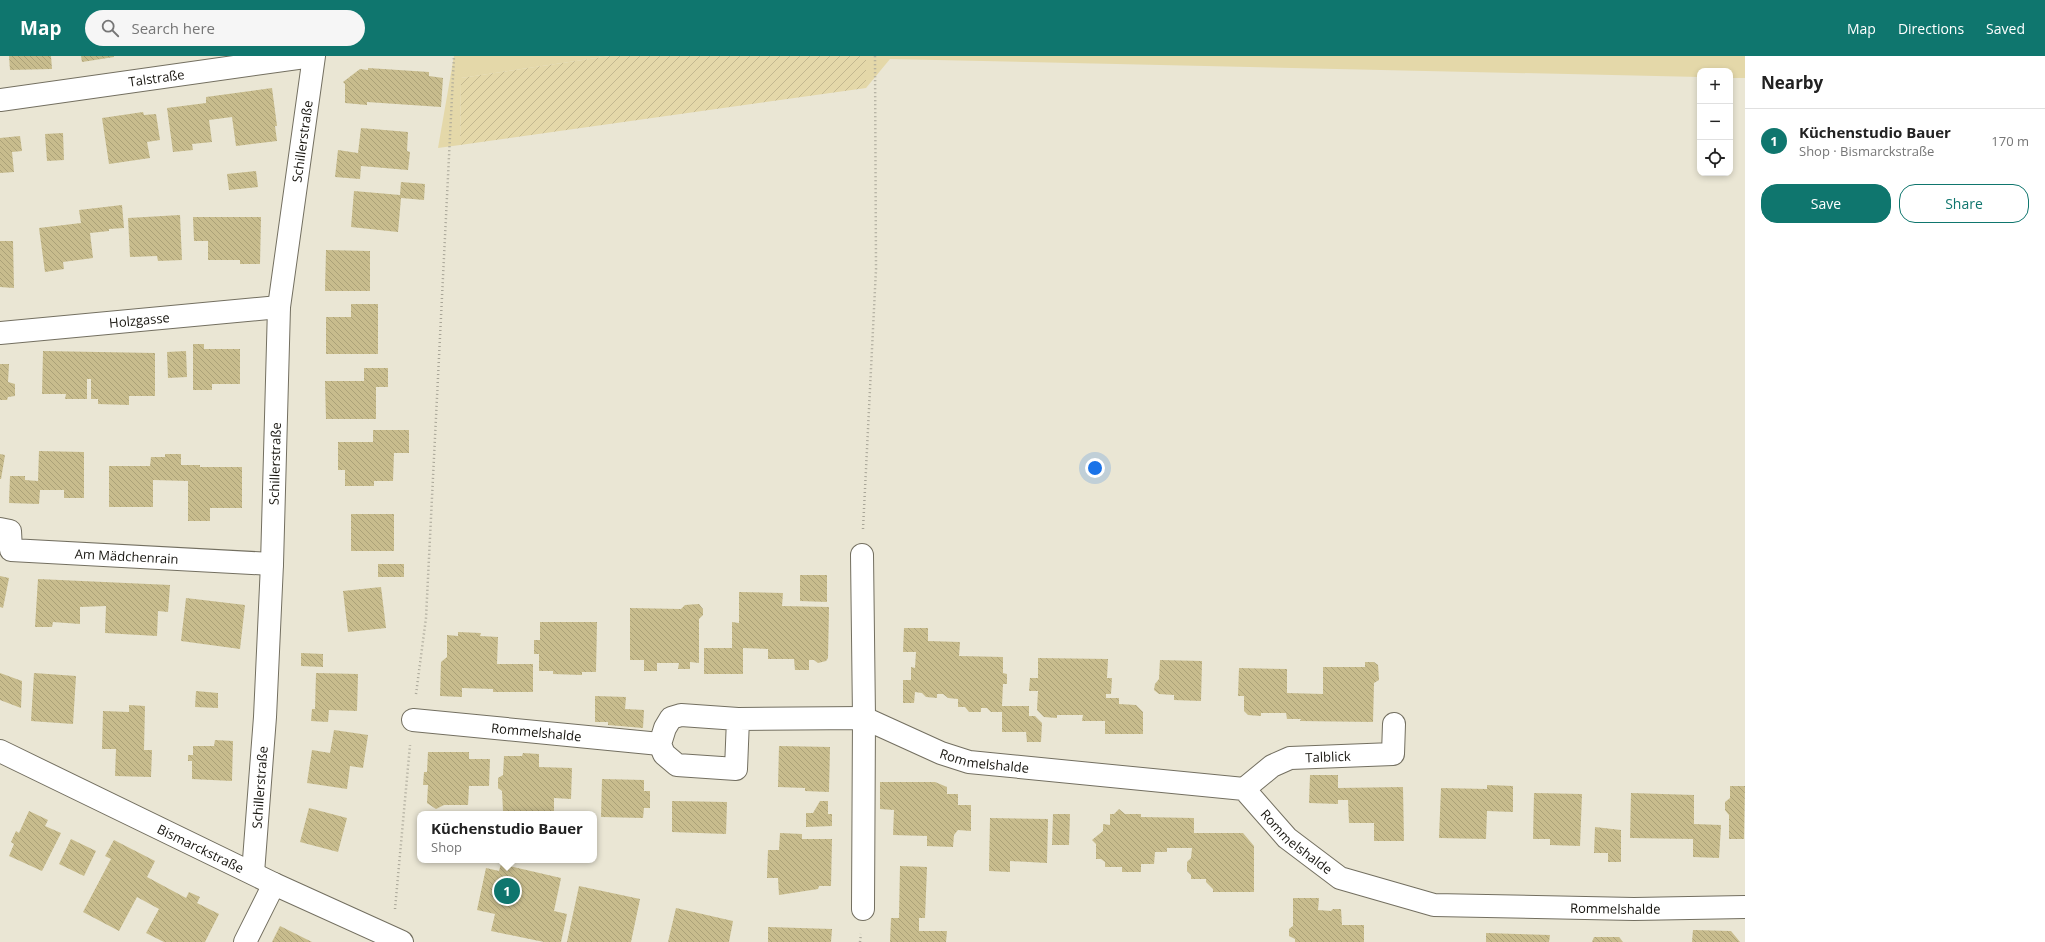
<!DOCTYPE html>
<html lang="en">
<head>
<meta charset="utf-8">
<style>
  body { margin:0; font-family:"Open Sans",sans-serif; background:#f6f6f6; color:#222 }
  .controls { position:absolute; right:12px; top:12px; display:grid; overflow:hidden; border-radius:8px; box-shadow:0 2px 6px #0003 }
  .controls button { width:36px; height:36px; display:grid; place-items:center; padding:0; border:0; border-bottom:1px solid #e0e0e0; background:#fff; color:#222; font:20px sans-serif }
  .you { position:absolute; left:1095px; top:412px; width:14px; height:14px; margin:-10px; border:3px solid #fff; border-radius:50%; background:#1a73e8; box-shadow:0 0 0 6px #1a73e833 }
  .badge { display:grid; place-items:center; width:26px; height:26px; border-radius:50%; background:#0f766e; color:#fff; font-size:13px; font-weight:700 }
  .pin { position:absolute; translate:-50% -50%; border:2px solid #fff; box-shadow:0 1px 4px #0006 }
  .popup { position:absolute; left:417px; top:755px; width:180px; height:52px; box-sizing:border-box; display:grid; place-content:center; border-radius:8px; background:#fff; filter:drop-shadow(0 1px 3px #0005); font-size:13px; white-space:nowrap; color:#767676 }
  .popup b { font-size:15px; color:#222 }
  .popup::after { content:''; position:absolute; left:50%; top:100%; margin-left:-8px; border:8px solid transparent; border-top-color:#fff }
  .list { margin:0; padding:0; list-style:none }
  h2 { display:flex; justify-content:space-between; align-items:center; height:52px; margin:0; padding:0 16px; font-size:17px }
  h2 small { font-size:13px; font-weight:400; color:#767676 }
  .list li { display:grid; grid-template-columns:26px 1fr auto; gap:12px; align-items:center; box-sizing:border-box; height:64px; padding:0 16px; border-top:1px solid #e0e0e0 }
  .list b { display:block; font-size:15px; white-space:nowrap }
  .list p { margin:0; font-size:13px; white-space:nowrap; color:#767676 }
  .list em { font-size:13px; font-style:normal; color:#767676 }
  .actions { display:flex; gap:8px; padding:12px 16px }
  .actions a { flex:1; padding:9px 0; border:1px solid #0f766e; border-radius:16px; text-align:center; font-size:14px; color:#0f766e }
  .actions .main { background:#0f766e; color:#fff }
  .icon { flex:none; width:22px; height:22px; fill:none; stroke:currentColor; stroke-width:2; stroke-linecap:round; stroke-linejoin:round }
  .map { position:relative; flex:none; width:1745px; height:886px; overflow:hidden }
  header { display:flex; align-items:center; gap:24px; box-sizing:border-box; height:56px; padding:0 20px; background:#0f766e; color:#fff }
  header strong { font-size:19px }
  nav { display:flex; gap:22px; margin-inline-start:auto; font-size:14px }
  .search { width:280px; height:36px; background:#f6f6f6; display:flex; align-items:center; gap:10px; box-sizing:border-box; padding:0 14px; border-radius:22px; color:#767676; font-size:15px }
  main { display:flex }
  aside { flex:1; background:#fff }
  .map>svg:first-child { display:block }
  .grass { fill:#e4d8a9 }
  .garden { fill:url(#garden-furrows) }
  .building { fill:url(#building-back-hatch) }
  .lines { fill:none; stroke-linecap:round; stroke-linejoin:round }
  .minor-casing { stroke:#736f60; stroke-width:24 }
  .path { stroke:#a8a597; stroke-width:2.5; stroke-dasharray:1 3; stroke-linecap:butt }
  .minor { stroke:#fff; stroke-width:22 }
  .labels { text-anchor:middle; stroke-width:4; stroke-linejoin:round; paint-order:stroke }
  .street-label { font-size:13px; fill:#17150f; stroke:#fff }
</style>
</head>
<body>
<header>
<strong>Map</strong>
<div class="search"><svg class="icon" aria-label="search" viewBox="0 0 24 24"><circle cx="10" cy="10" r="6"/><path d="M15 15l6 6"/></svg>Search here</div>
<nav><a>Map</a><a>Directions</a><a>Saved</a></nav>
</header>
<main>
<div class="map">
<svg width="1745" height="886" viewBox="0 0 1745 886">
  <defs>
    <pattern id="garden-furrows" width="10" height="10" patternUnits="userSpaceOnUse"><rect width="10" height="10" fill="#e4d8a9"/><path d="M-1 1l2-2M0 10L10 0M9 11l2-2" fill="none" stroke="#c3b890"/></pattern>
    <pattern id="building-back-hatch" width="6" height="6" patternUnits="userSpaceOnUse"><rect width="6" height="6" fill="#c8bc8d"/><path d="M-1 5l2 2M0 0l6 6M5-1l2 2" fill="none" stroke="#aba178"/></pattern>
  </defs>
  <rect width="100%" height="100%" fill="#eae6d4"/>
  <g class="grass">
    <path d="M 454,0 L 610,0 L 461,22 L 460,89 L 438,92 Z"/>
    <path d="M 866,0 L 1745,0 L 1745,22 L 1730,22 L 1730,15 L 1700,15 L 1700,21 L 890,3 L 866,32 Z"/>
  </g>
  <path class="garden" d="M 610,0 L 866,0 L 866,32 L 460,89 L 461,22 Z"/>
  <g class="building">
    <path d="M 9,0 L 51,0 L 52,13 L 10,14 Z"/>
    <path d="M 81,0 L 114,0 L 114,1 L 82,6 Z"/>
    <path d="M 368,12 L 429,16 L 429,20 L 443,22 L 441,51 L 367,46 L 367,49 L 345,47 L 345,28 L 343,26 L 360,13 L 368,14 Z"/>
    <path d="M 272,32 L 277,70 L 275,70 L 277,85 L 236,90 L 232,61 L 209,64 L 212,86 L 192,88 L 193,94 L 173,96 L 167,52 L 206,47 L 206,41 Z"/>
    <path d="M 143,56 L 144,59 L 156,58 L 160,84 L 147,86 L 150,102 L 109,108 L 102,62 Z"/>
    <path d="M 361,72 L 408,76 L 407,95 L 410,96 L 408,114 L 361,110 L 360,123 L 335,121 L 338,94 L 358,97 Z"/>
    <path d="M 63,77 L 64,104 L 47,105 L 45,78 Z"/>
    <path d="M 20,80 L 22,95 L 12,96 L 14,116 L 0,117 L 0,82 Z"/>
    <path d="M 256,115 L 258,131 L 229,134 L 227,118 Z"/>
    <path d="M 401,126 L 425,128 L 424,144 L 401,142 L 398,176 L 351,171 L 354,135 L 400,139 Z"/>
    <path d="M 122,149 L 124,172 L 109,173 L 109,175 L 90,177 L 93,202 L 63,206 L 64,213 L 45,216 L 39,172 L 81,167 L 79,154 Z"/>
    <path d="M 180,159 L 182,204 L 158,205 L 157,200 L 130,201 L 128,162 Z"/>
    <path d="M 193,161 L 261,161 L 260,208 L 240,208 L 240,204 L 208,204 L 208,185 L 194,185 Z"/>
    <path d="M 0,185 L 13,185 L 14,232 L 0,231 Z"/>
    <path d="M 326,194 L 370,195 L 370,235 L 325,235 Z"/>
    <path d="M 351,248 L 378,248 L 378,298 L 326,298 L 326,261 L 351,261 Z"/>
    <path d="M 193,288 L 204,288 L 204,293 L 240,293 L 240,328 L 212,328 L 212,334 L 193,334 Z"/>
    <path d="M 43,295 L 155,297 L 155,340 L 129,340 L 129,349 L 98,348 L 98,343 L 91,343 L 91,323 L 87,323 L 87,343 L 65,343 L 66,338 L 42,338 Z"/>
    <path d="M 186,295 L 187,321 L 168,322 L 167,296 Z"/>
    <path d="M 0,308 L 9,308 L 8,326 L 15,328 L 15,340 L 8,341 L 7,344 L 0,344 Z"/>
    <path d="M 364,312 L 388,312 L 388,331 L 376,331 L 376,363 L 326,363 L 325,325 L 364,325 Z"/>
    <path d="M 373,374 L 409,374 L 409,397 L 394,397 L 393,425 L 374,425 L 374,430 L 345,430 L 345,414 L 338,414 L 338,386 L 373,386 Z"/>
    <path d="M 39,395 L 84,396 L 84,442 L 64,442 L 64,434 L 40,434 L 39,448 L 9,447 L 10,420 L 25,420 L 25,424 L 38,425 Z"/>
    <path d="M 0,398 L 5,399 L 1,423 L 0,423 Z"/>
    <path d="M 165,398 L 181,398 L 181,409 L 200,409 L 200,411 L 242,411 L 242,452 L 210,452 L 210,465 L 188,465 L 188,425 L 153,424 L 153,451 L 109,451 L 109,410 L 150,410 L 151,401 L 165,401 Z"/>
    <rect x="351" y="458" width="43" height="37"/>
    <rect x="378" y="508" width="26" height="13"/>
    <path d="M 800,519 L 827,519 L 827,546 L 800,545 Z"/>
    <path d="M 0,520 L 9,522 L 3,552 L 0,551 Z"/>
    <path d="M 38,523 L 170,529 L 168,556 L 158,555 L 157,580 L 105,577 L 106,550 L 80,551 L 80,568 L 53,566 L 52,571 L 35,571 Z"/>
    <path d="M 381,531 L 386,572 L 348,576 L 343,535 Z"/>
    <path d="M 739,536 L 783,537 L 782,550 L 829,551 L 828,602 L 826,605 L 818,607 L 814,604 L 809,604 L 809,614 L 795,614 L 794,603 L 768,603 L 768,593 L 743,592 L 743,618 L 704,618 L 704,592 L 732,592 L 732,566 L 739,567 Z"/>
    <path d="M 186,542 L 245,549 L 240,593 L 181,585 Z"/>
    <path d="M 699,548 L 703,553 L 703,559 L 699,563 L 699,607 L 690,606 L 690,613 L 678,613 L 679,607 L 657,607 L 657,615 L 644,615 L 644,604 L 630,604 L 630,552 L 681,553 L 685,549 Z"/>
    <path d="M 540,566 L 597,566 L 596,616 L 582,616 L 582,619 L 553,618 L 553,615 L 539,615 L 539,598 L 534,598 L 534,584 L 540,584 Z"/>
    <path d="M 904,572 L 928,572 L 928,585 L 960,586 L 959,600 L 1003,601 L 1003,617 L 1007,618 L 1007,628 L 1003,628 L 1002,650 L 1029,650 L 1029,660 L 1035,660 L 1042,667 L 1041,686 L 1027,686 L 1026,676 L 1002,676 L 1002,656 L 991,656 L 987,652 L 981,652 L 981,656 L 969,656 L 965,651 L 958,651 L 958,643 L 948,642 L 943,638 L 937,638 L 937,642 L 926,641 L 922,637 L 915,636 L 914,647 L 903,647 L 903,624 L 911,624 L 911,611 L 915,612 L 916,596 L 903,596 Z"/>
    <path d="M 458,576 L 481,577 L 480,580 L 498,581 L 497,608 L 533,608 L 533,636 L 493,636 L 493,633 L 462,632 L 462,641 L 440,640 L 441,606 L 447,601 L 447,579 L 458,580 Z"/>
    <path d="M 301,597 L 323,598 L 323,611 L 301,610 Z"/>
    <path d="M 1038,602 L 1108,603 L 1107,622 L 1112,622 L 1111,638 L 1106,638 L 1106,642 L 1119,642 L 1119,648 L 1136,649 L 1143,656 L 1143,678 L 1105,678 L 1105,665 L 1082,665 L 1083,659 L 1057,659 L 1057,662 L 1044,661 L 1037,654 L 1038,635 L 1029,635 L 1030,622 L 1038,622 Z"/>
    <path d="M 1160,604 L 1202,605 L 1201,645 L 1174,644 L 1174,639 L 1159,638 L 1154,634 L 1155,628 L 1159,623 Z"/>
    <path d="M 1365,606 L 1374,606 L 1378,609 L 1379,624 L 1374,627 L 1373,666 L 1300,665 L 1301,663 L 1287,663 L 1286,657 L 1261,657 L 1261,660 L 1248,659 L 1244,655 L 1244,640 L 1238,640 L 1239,612 L 1287,613 L 1287,637 L 1323,638 L 1323,611 L 1365,611 Z"/>
    <path d="M 0,617 L 22,625 L 21,652 L 0,644 Z"/>
    <path d="M 34,617 L 76,620 L 73,668 L 31,665 Z"/>
    <path d="M 316,617 L 358,618 L 357,655 L 329,654 L 328,666 L 311,665 L 312,653 L 315,653 Z"/>
    <path d="M 196,635 L 218,637 L 218,652 L 195,651 Z"/>
    <path d="M 595,640 L 626,641 L 625,653 L 644,654 L 643,672 L 608,669 L 608,666 L 595,666 Z"/>
    <path d="M 129,649 L 145,650 L 144,694 L 152,694 L 151,721 L 115,720 L 116,693 L 102,693 L 103,655 L 129,656 Z"/>
    <path d="M 334,674 L 368,679 L 363,712 L 350,710 L 347,733 L 307,727 L 312,694 L 330,697 Z"/>
    <path d="M 215,684 L 233,685 L 232,725 L 192,723 L 192,705 L 188,705 L 188,699 L 193,699 L 193,690 L 214,690 Z"/>
    <path d="M 779,690 L 830,691 L 829,736 L 805,735 L 805,732 L 778,731 Z"/>
    <path d="M 428,696 L 469,696 L 469,703 L 490,703 L 489,730 L 469,730 L 468,749 L 444,749 L 436,753 L 427,747 L 428,729 L 423,729 L 424,716 L 427,716 Z"/>
    <path d="M 523,697 L 539,698 L 539,711 L 572,712 L 571,743 L 554,742 L 554,758 L 509,758 L 506,755 L 503,755 L 502,735 L 498,732 L 498,722 L 503,719 L 504,700 L 522,700 Z"/>
    <path d="M 1310,719 L 1338,719 L 1338,732 L 1403,731 L 1404,785 L 1374,785 L 1374,767 L 1349,767 L 1348,744 L 1338,744 L 1338,748 L 1309,747 Z"/>
    <path d="M 602,723 L 644,724 L 644,735 L 650,735 L 650,752 L 644,752 L 643,762 L 601,761 Z"/>
    <path d="M 880,726 L 935,726 L 947,731 L 947,738 L 958,738 L 958,749 L 971,749 L 971,775 L 958,774 L 954,779 L 953,791 L 927,790 L 927,780 L 893,779 L 894,754 L 880,753 Z"/>
    <path d="M 1487,729 L 1513,730 L 1513,756 L 1487,755 L 1486,783 L 1439,782 L 1441,732 L 1487,733 Z"/>
    <path d="M 1730,730 L 1745,730 L 1744,783 L 1729,783 L 1729,759 L 1725,754 L 1725,746 L 1730,742 Z"/>
    <path d="M 1534,737 L 1582,738 L 1580,790 L 1550,789 L 1550,783 L 1533,783 Z"/>
    <path d="M 1631,737 L 1694,739 L 1694,768 L 1721,769 L 1719,802 L 1693,801 L 1693,783 L 1630,782 Z"/>
    <path d="M 672,745 L 727,746 L 726,778 L 672,776 Z"/>
    <path d="M 820,745 L 828,745 L 828,758 L 832,758 L 832,770 L 806,771 L 806,757 L 813,757 Z"/>
    <path d="M 309,752 L 347,762 L 338,796 L 300,786 Z"/>
    <path d="M 1119,753 L 1125,758 L 1141,758 L 1141,761 L 1194,762 L 1194,777 L 1243,777 L 1254,790 L 1254,836 L 1213,836 L 1213,833 L 1206,826 L 1206,823 L 1191,823 L 1191,819 L 1187,815 L 1187,806 L 1191,802 L 1192,792 L 1167,792 L 1167,796 L 1155,796 L 1154,808 L 1141,808 L 1141,816 L 1122,816 L 1122,811 L 1105,811 L 1105,806 L 1101,803 L 1096,803 L 1096,788 L 1092,784 L 1103,775 L 1103,768 L 1110,769 L 1110,758 L 1114,758 Z"/>
    <path d="M 29,755 L 48,764 L 45,770 L 61,777 L 42,815 L 9,800 L 14,788 L 11,786 L 16,775 L 19,777 Z"/>
    <path d="M 1053,758 L 1070,758 L 1069,789 L 1052,789 Z"/>
    <path d="M 990,762 L 1048,763 L 1047,807 L 1010,805 L 1010,816 L 989,815 Z"/>
    <path d="M 1595,771 L 1621,774 L 1621,806 L 1608,806 L 1608,797 L 1594,797 Z"/>
    <path d="M 780,777 L 802,778 L 802,783 L 832,783 L 831,830 L 819,830 L 818,833 L 779,839 L 778,822 L 767,822 L 768,794 L 779,794 Z"/>
    <path d="M 71,783 L 96,795 L 84,820 L 59,808 Z"/>
    <path d="M 114,784 L 155,805 L 147,821 L 186,842 L 189,836 L 200,841 L 197,847 L 219,858 L 205,886 L 164,886 L 146,877 L 159,853 L 137,841 L 119,875 L 83,856 L 111,803 L 105,800 Z"/>
    <path d="M 501,808 L 561,822 L 554,855 L 567,858 L 561,886 L 544,886 L 491,875 L 495,858 L 477,854 L 486,812 L 499,815 Z"/>
    <path d="M 900,810 L 927,811 L 925,862 L 919,862 L 919,875 L 947,875 L 946,886 L 890,886 L 891,862 L 899,862 Z"/>
    <path d="M 579,830 L 640,843 L 631,886 L 567,886 Z"/>
    <path d="M 1293,842 L 1319,842 L 1318,854 L 1331,855 L 1333,853 L 1341,853 L 1342,869 L 1364,869 L 1364,886 L 1295,886 L 1295,883 L 1289,880 L 1289,873 L 1293,870 Z"/>
    <path d="M 676,852 L 733,865 L 729,886 L 668,886 Z"/>
    <path d="M 280,870 L 312,886 L 272,886 Z"/>
    <path d="M 768,871 L 832,873 L 831,886 L 768,886 Z"/>
    <path d="M 1693,874 L 1731,875 L 1740,886 L 1692,886 Z"/>
    <path d="M 1486,877 L 1550,879 L 1549,886 L 1486,886 Z"/>
    <path d="M 1594,881 L 1619,881 L 1623,886 L 1592,886 Z"/>
  </g>
  <g class="lines">
    <defs>
      <g id="minor">
        <path id="s1" d="M 0,44 L 312,0"/>
        <path id="s2" d="M 0,277 L 279,251"/>
        <path id="s3" d="M 0,473 L 10,475 L 11,494 L 272,508"/>
        <path d="M 862,499 L 864,662 L 863,853"/>
        <path id="s4" d="M 738,663 L 736,713 L 677,709 L 664,698 L 660,688 L 665,672 L 671,662 L 681,659 L 738,663 L 864,662 L 941,697 L 969,706 L 1244,733 L 1287,782 L 1340,822 L 1434,849 L 1634,853 L 1745,851"/>
        <path id="s5" d="M 413,664 L 660,688"/>
        <path id="s6" d="M 0,695 L 274,828 L 402,886"/>
        <path id="s7" d="M 1244,733 L 1272,710 L 1290,702 L 1393,698 L 1394,668"/>
        <path id="s8" d="M 253,817 L 265,661 L 272,508 L 279,251 L 314,0"/>
        <path d="M 245,886 L 274,828"/>
      </g>
    </defs>
    <use href="#minor" class="minor-casing"/>
    <g class="path">
      <path d="M 863,473 L 876,213 L 875,0"/>
      <path d="M 416,638 L 426,562 L 454,0"/>
      <path d="M 395,853 L 410,689"/>
      <path d="M 860,886 L 861,878"/>
    </g>
    <use href="#minor" class="minor"/>
  </g>
  <g class="labels">
    <g class="street-label">
      <text dy="5" stroke="none"><textPath href="#s1" startOffset="158">Talstraße</textPath></text>
      <text dy="5" stroke="none"><textPath href="#s8" startOffset="734">Schillerstraße</textPath></text>
      <text dy="5" stroke="none"><textPath href="#s2" startOffset="140">Holzgasse</textPath></text>
      <text dy="5" stroke="none"><textPath href="#s8" startOffset="410">Schillerstraße</textPath></text>
      <text dy="5" stroke="none"><textPath href="#s3" startOffset="145">Am Mädchenrain</textPath></text>
      <text dy="5" stroke="none"><textPath href="#s5" startOffset="124">Rommelshalde</textPath></text>
      <text dy="5" stroke="none"><textPath href="#s7" startOffset="94">Talblick</textPath></text>
      <text dy="5" stroke="none"><textPath href="#s4" startOffset="488">Rommelshalde</textPath></text>
      <text dy="5" stroke="none"><textPath href="#s8" startOffset="86">Schillerstraße</textPath></text>
      <text dy="5" stroke="none"><textPath href="#s4" startOffset="824">Rommelshalde</textPath></text>
      <text dy="5" stroke="none"><textPath href="#s6" startOffset="223">Bismarckstraße</textPath></text>
      <text dy="5" stroke="none"><textPath href="#s4" startOffset="1160">Rommelshalde</textPath></text>
    </g>
  </g>
</svg>
<div class="controls">
<button>+</button>
<button>−</button>
<button><svg class="icon" aria-label="locate" viewBox="0 0 24 24"><circle cx="12" cy="12" r="6"/><path d="M12 2v4M12 18v4M2 12h4M18 12h4"/></svg></button>
</div>
<div class="you"></div>
<div class="pin badge" style="left:507px;top:835px">1</div>
<div class="popup"><b>Küchenstudio Bauer</b>Shop</div>
</div>
<aside>
<h2>Nearby<small></small></h2>
<ul class="list">
<li><span class="badge">1</span><div><b>Küchenstudio Bauer</b><p>Shop · Bismarckstraße</p></div><em>170 m</em></li>
</ul>
<div class="actions"><a class="main">Save</a><a>Share</a></div>
</aside>
</main>
</body>
</html>
